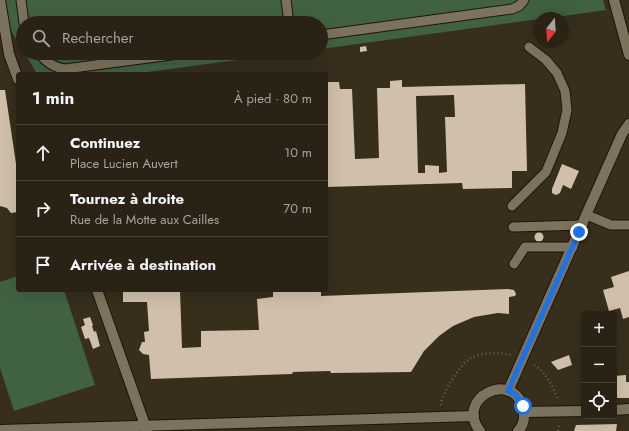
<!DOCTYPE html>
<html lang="fr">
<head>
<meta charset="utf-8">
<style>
  body { margin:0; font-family:Jost,sans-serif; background:#312a1e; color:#f1f3f6 }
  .controls { position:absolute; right:12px; bottom:12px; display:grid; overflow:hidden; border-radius:4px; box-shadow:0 4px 16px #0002 }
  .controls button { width:36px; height:36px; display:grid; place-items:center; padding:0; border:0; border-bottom:1px solid #453f34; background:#292215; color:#f1f3f6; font:20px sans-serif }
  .compass { position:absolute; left:533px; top:12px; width:36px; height:36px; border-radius:50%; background:#292215; box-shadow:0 4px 16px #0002; rotate:197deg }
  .stop { position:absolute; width:12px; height:12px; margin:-9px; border:3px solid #1a73e8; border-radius:50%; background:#fff }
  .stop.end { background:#1a73e8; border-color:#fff; box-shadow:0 1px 4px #0008 }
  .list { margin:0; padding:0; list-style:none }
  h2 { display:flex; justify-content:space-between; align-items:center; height:52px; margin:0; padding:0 16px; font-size:17px }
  h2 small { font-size:13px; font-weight:400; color:#a5a4a0 }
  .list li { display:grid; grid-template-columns:26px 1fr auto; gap:12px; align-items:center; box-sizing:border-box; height:56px; padding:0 16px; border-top:1px solid #453f34 }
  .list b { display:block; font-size:15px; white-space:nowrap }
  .list p { margin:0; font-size:13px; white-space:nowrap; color:#a5a4a0 }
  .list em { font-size:13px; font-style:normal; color:#a5a4a0 }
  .icon { flex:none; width:22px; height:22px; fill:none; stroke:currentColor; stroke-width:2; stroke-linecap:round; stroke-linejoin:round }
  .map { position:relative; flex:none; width:629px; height:431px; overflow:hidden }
  .search { position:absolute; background:#292215; box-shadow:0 4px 16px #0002; left:16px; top:16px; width:312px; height:44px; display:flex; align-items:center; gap:10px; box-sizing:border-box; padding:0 14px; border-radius:22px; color:#a5a4a0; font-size:15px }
  .panel { position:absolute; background:#292215; box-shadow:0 4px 16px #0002; left:16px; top:72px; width:312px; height:220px; border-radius:4px }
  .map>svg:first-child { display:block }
  .green { fill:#416242 }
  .building { fill:#d0c0ab; fill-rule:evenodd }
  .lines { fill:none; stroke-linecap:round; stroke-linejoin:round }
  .service-casing { stroke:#1f1605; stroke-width:11 }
  .minor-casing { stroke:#1f1605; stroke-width:12 }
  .path { stroke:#6b6353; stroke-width:2.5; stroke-dasharray:1 3; stroke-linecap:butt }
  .service { stroke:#7c725d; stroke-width:9 }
  .minor { stroke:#7c725d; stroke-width:10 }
  .route { stroke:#1a73e8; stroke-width:5 }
</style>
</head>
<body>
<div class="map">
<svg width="629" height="431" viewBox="0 0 629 431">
  <rect width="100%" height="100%" fill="#372e1c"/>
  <g class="green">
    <path d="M 5,0 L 603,0 L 606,10 L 549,18 L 539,18 L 539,19 L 321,49 L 321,23 L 23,23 L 23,50 L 8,26 Z"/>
    <path d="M 25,53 L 289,53 L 132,74 L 37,74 Z"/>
    <path d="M 18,276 L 18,290 L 64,290 L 95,385 L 14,411 L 0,368 L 0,282 Z"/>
  </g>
  <g class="building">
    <path d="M 366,46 L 367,51 L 360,52 L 360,47 Z"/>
    <path d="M 402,80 L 402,87 L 525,84 L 527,171 L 512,171 L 512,188 L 463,189 L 462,183 L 326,187 L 326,90 L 327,82 L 339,82 L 340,89 L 352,89 L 355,159 L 379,158 L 377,88 L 390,88 L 390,81 ZM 454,95 L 455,117 L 445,117 L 447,172 L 439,173 L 439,166 L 425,165 L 425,173 L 418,173 L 416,96 Z"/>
    <path d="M 0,90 L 5,90 L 18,177 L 16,177 L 18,190 L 18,212 L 11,213 L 7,208 L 0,206 Z"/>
    <path d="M 562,164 L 579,171 L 571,189 L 563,185 L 560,193 L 556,195 L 552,193 L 552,189 Z"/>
    <circle cx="539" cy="237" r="4.5"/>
    <path d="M 629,271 L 629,317 L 623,319 L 620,308 L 609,311 L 603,290 L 614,287 L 611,277 Z"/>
    <path d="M 508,289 L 514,290 L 516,294 L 515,296 L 509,297 L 509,314 L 498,313 L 474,317 L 453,326 L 439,336 L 424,351 L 411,372 L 331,373 L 330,371 L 293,372 L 292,374 L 151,379 L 149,355 L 143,354 L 139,350 L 142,342 L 145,342 L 144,332 L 149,331 L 147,302 L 123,302 L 123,290 L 180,290 L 182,348 L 201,347 L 201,331 L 259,330 L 257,299 L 273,297 L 273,290 L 321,290 L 321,296 Z"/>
    <path d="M 90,317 L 93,325 L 92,326 L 94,332 L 96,331 L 100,346 L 93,349 L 89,338 L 85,339 L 81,327 L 85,325 L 83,319 Z"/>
    <path d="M 569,355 L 572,365 L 558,370 L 551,362 Z"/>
    <rect x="581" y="365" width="3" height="25"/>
    <path d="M 626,375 L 626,382 L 629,382 L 629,398 L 614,398 L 614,376 Z"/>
    <path d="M 617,424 L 616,431 L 574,431 L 576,425 Z"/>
  </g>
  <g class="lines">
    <defs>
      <g id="service">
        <path d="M 21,0 L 24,23"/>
        <path d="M 286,0 L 289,23"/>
        <path d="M 321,35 L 512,9 L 519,6 L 524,0"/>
        <path d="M 39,53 C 46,62 54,68 65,69 L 186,53"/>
        <path d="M 512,206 L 546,172 L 562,133 L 567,110 L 565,91 L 557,73 L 546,60 L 529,47"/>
        <path d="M 587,215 L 611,225 L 629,225"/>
        <path d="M 513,227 L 583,225"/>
        <path d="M 514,264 L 525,247 L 573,247"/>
      </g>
      <g id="minor">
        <path d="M 0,0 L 9,54 L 18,79"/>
        <path d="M 614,0 L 629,55"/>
        <path d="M 97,290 L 147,431"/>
        <path d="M 508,391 L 622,134 L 629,124"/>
        <path d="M 614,410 L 629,409"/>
        <path d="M 524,412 L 584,411"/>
        <path d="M 0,430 L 474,416"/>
        <path d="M 480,431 C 454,398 513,369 523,408 C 525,416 524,425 518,431"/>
      </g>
    </defs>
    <use href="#service" class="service-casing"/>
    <use href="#minor" class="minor-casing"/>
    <g class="path">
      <path d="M 534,365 C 547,373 552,386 558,399"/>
      <path d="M 441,405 C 442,392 460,365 471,358 C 482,352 499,352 511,355"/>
      <path d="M 558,431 L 560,424"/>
    </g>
    <use href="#service" class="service"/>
    <use href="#minor" class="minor"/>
  </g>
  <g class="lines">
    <path class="route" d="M 523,406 L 515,394 L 508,391 L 579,232"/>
  </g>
</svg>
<div class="controls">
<button>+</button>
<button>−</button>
<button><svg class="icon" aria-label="locate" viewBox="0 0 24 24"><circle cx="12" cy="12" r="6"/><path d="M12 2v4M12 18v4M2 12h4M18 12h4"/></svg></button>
</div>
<svg class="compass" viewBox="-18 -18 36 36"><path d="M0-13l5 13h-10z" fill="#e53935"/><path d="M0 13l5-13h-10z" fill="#a5a4a0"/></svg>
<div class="stop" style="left:523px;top:406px"></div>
<div class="stop end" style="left:579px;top:232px"></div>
<div class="search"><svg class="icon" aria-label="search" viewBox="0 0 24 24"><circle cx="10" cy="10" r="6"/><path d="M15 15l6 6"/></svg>Rechercher</div>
<section class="panel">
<h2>1 min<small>À pied · 80 m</small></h2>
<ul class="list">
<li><svg class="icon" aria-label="ahead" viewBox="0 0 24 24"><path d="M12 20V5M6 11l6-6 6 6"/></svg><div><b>Continuez</b><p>Place Lucien Auvert</p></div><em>10 m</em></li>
<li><svg class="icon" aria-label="right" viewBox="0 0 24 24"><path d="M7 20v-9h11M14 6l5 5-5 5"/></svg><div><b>Tournez à droite</b><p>Rue de la Motte aux Cailles</p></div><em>70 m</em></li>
<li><svg class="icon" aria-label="arrive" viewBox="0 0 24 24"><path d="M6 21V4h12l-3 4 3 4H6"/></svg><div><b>Arrivée à destination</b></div></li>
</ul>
</section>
</div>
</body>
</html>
